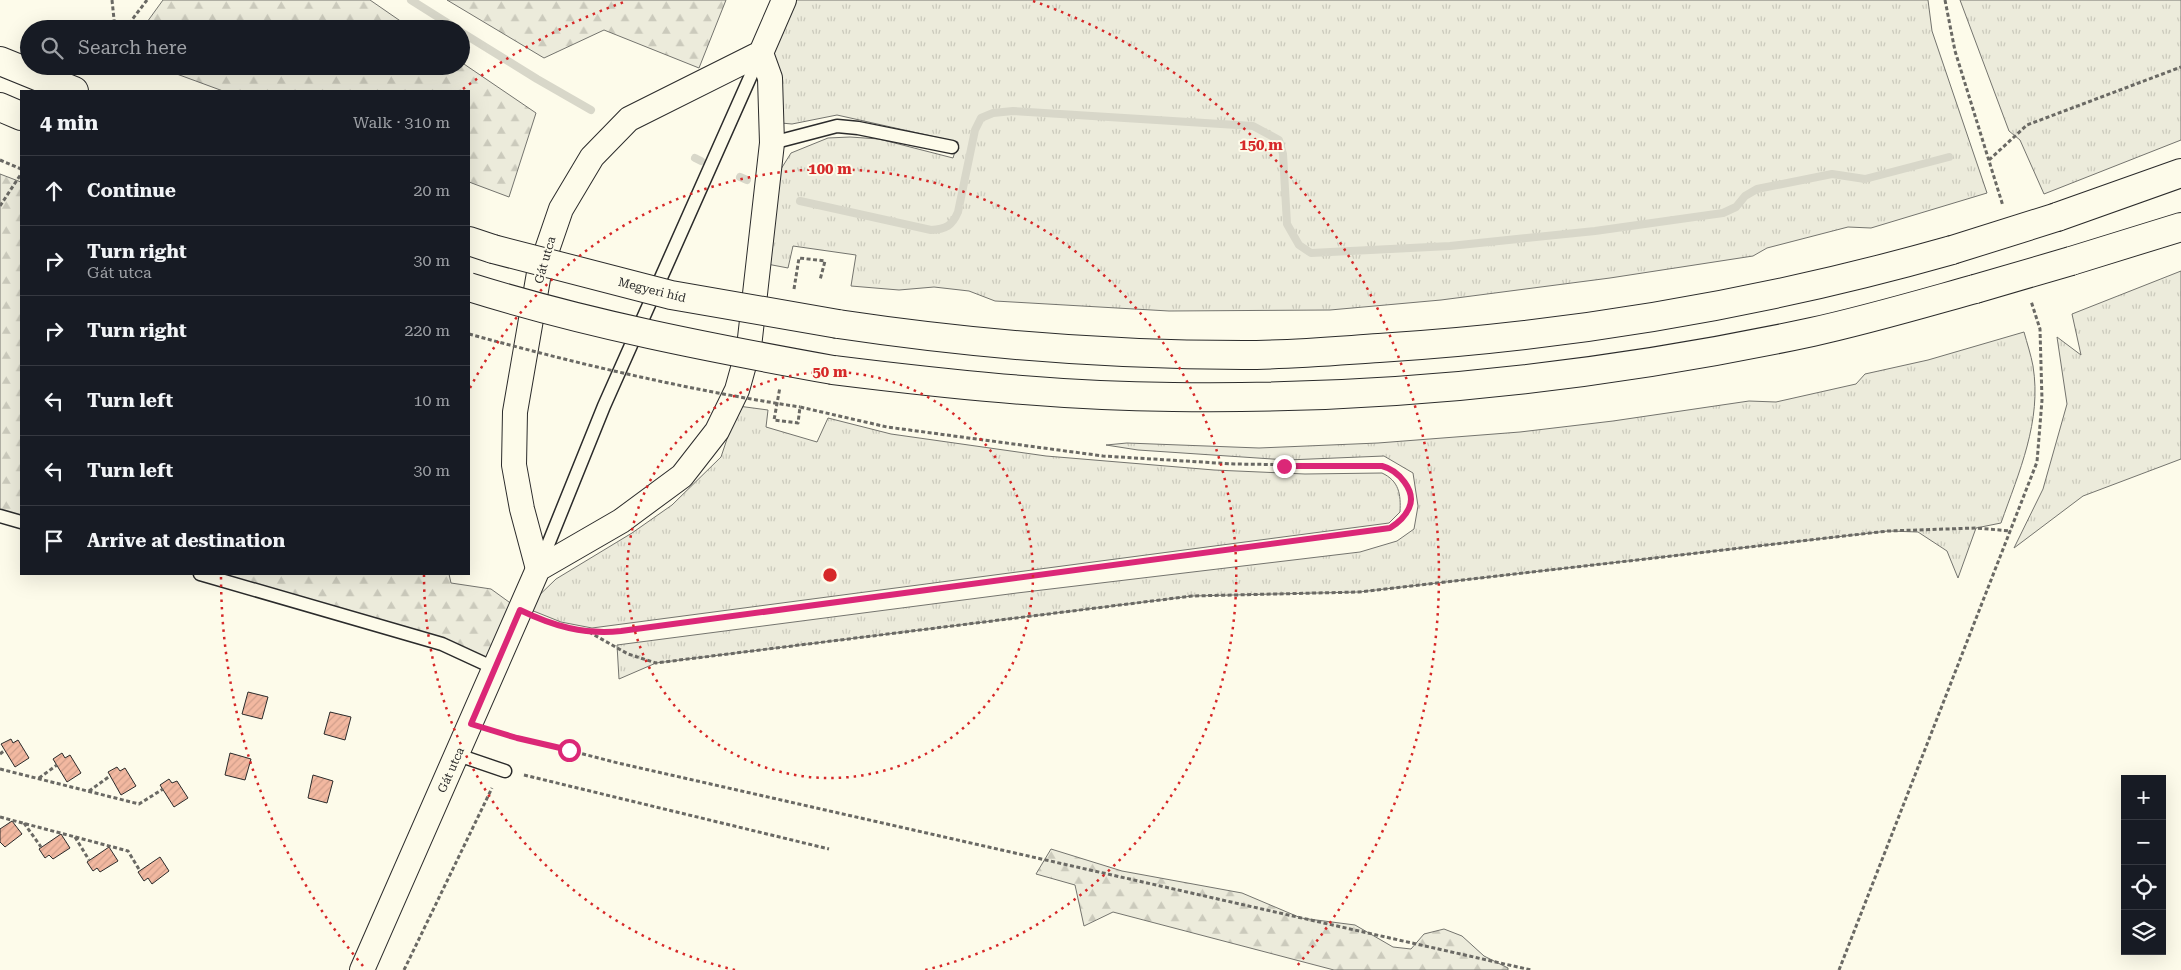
<!DOCTYPE html>
<html lang="en">
<head>
<meta charset="utf-8">
<style>
  body { margin:0; font-family:"Roboto Serif",serif; background:#242831; color:#f1f3f6 }
  .controls { position:absolute; right:15px; bottom:15px; display:grid; overflow:hidden; border-radius:0px; box-shadow:0 5px 20px #0002 }
  .controls button { width:45px; height:45px; display:grid; place-items:center; padding:0; border:0; border-bottom:1px solid #363941; background:#171b24; color:#f1f3f6; font:25px sans-serif }
  .stop { position:absolute; width:15px; height:15px; margin:-11px; border:4px solid #db2777; border-radius:50%; background:#fff }
  .stop.end { background:#db2777; border-color:#fff; box-shadow:0 1px 5px #0008 }
  .list { margin:0; padding:0; list-style:none }
  h2 { display:flex; justify-content:space-between; align-items:center; height:65px; margin:0; padding:0 20px; font-size:21px }
  h2 small { font-size:16px; font-weight:400; color:#9ea1a6 }
  .list li { display:grid; grid-template-columns:32px 1fr auto; gap:15px; align-items:center; box-sizing:border-box; height:70px; padding:0 20px; border-top:1px solid #363941 }
  .list b { display:block; font-size:19px; white-space:nowrap }
  .list p { margin:0; font-size:16px; white-space:nowrap; color:#9ea1a6 }
  .list em { font-size:16px; font-style:normal; color:#9ea1a6 }
  .icon { flex:none; width:28px; height:28px; fill:none; stroke:currentColor; stroke-width:2; stroke-linecap:round; stroke-linejoin:round }
  .map { position:relative; flex:none; width:2181px; height:970px; overflow:hidden }
  .search { position:absolute; background:#171b24; box-shadow:0 5px 20px #0002; left:20px; top:20px; width:450px; height:55px; display:flex; align-items:center; gap:12px; box-sizing:border-box; padding:0 18px; border-radius:28px; color:#9ea1a6; font-size:19px }
  .panel { position:absolute; background:#171b24; box-shadow:0 5px 20px #0002; left:20px; top:90px; width:450px; height:485px; border-radius:0px }
  .map>svg:first-child { display:block }
  .grass { fill:url(#grass-tufts); stroke:#74746e }
  .forest { fill:url(#forest-firs); stroke:#74746e }
  .lines { fill:none; stroke-linecap:round; stroke-linejoin:round }
  .stream { stroke:#d8d7c9; stroke-width:8 }
  .building { fill:url(#building-hatch); stroke:#2b2b2b }
  .service-casing { stroke:#2b2b2b; stroke-width:15 }
  .minor-casing { stroke:#2b2b2b; stroke-width:26 }
  .trunk-casing { stroke:#2b2b2b; stroke-width:30 }
  .path { stroke:#6a6964; stroke-width:3; stroke-dasharray:4 2.5; stroke-linecap:butt }
  .service { stroke:#fdfbea; stroke-width:12 }
  .minor { stroke:#fdfbea; stroke-width:24 }
  .trunk { stroke:#fdfbea; stroke-width:28 }
  .trunk-bridge-casing { stroke:#2b2b2b; stroke-width:30; stroke-linecap:butt }
  .path-bridge { stroke:#6a6964; stroke-width:3; stroke-dasharray:4 2.5; stroke-linecap:butt }
  .trunk-bridge { stroke:#fdfbea; stroke-width:28 }
  .route { stroke:#db2777; stroke-width:6 }
  .ring { fill:none; stroke:#d62828; stroke-width:2.5; stroke-dasharray:2.5 5 }
  .labels { text-anchor:middle; stroke-width:4; stroke-linejoin:round; paint-order:stroke }
  .street-label { font-size:12px; fill:#2b2b2b; stroke:#fdfbea }
  .centre { fill:#d62828; stroke:#fdfbea; stroke-width:2.5 }
  .ring-label { font-size:15px; text-anchor:middle; font-weight:bold; fill:#d62828; stroke:#fdfbea; stroke-width:4; stroke-linejoin:round; paint-order:stroke }
</style>
</head>
<body>
<div class="map">
<svg width="2181" height="970" viewBox="0 0 2181 970">
  <defs>
    <pattern id="grass-tufts" width="24" height="20" patternUnits="userSpaceOnUse" patternTransform="scale(1.25)"><rect width="24" height="20" fill="#ecebdb"/><path d="M3 7l-1-3M5 7V3M7 7l1-3M15 17l-1-3M17 17v-4M19 17l1-3" fill="none" stroke="#cbcabc"/></pattern>
    <pattern id="forest-firs" width="22" height="20" patternUnits="userSpaceOnUse" patternTransform="scale(1.25)"><rect width="22" height="20" fill="#ecebdb"/><path d="M5 1l3.5 6h-7zM16 11l3.5 6h-7z" fill="#cbcabc"/></pattern>
    <pattern id="building-hatch" width="6" height="6" patternUnits="userSpaceOnUse" patternTransform="scale(1.25)"><rect width="6" height="6" fill="#f2b8a0"/><path d="M-1 1l2-2M0 6l6-6M5 7l2-2" fill="none" stroke="#d09e8a"/></pattern>
  </defs>
  <rect width="100%" height="100%" fill="#fdfbea"/>
  <g class="grass">
    <path d="M 791,0 L 1928,0 L 1932,31 L 1987,193 L 1871,228 L 1848,227 L 1767,248 L 1753,256 L 1610,278 L 1441,300 L 1330,310 L 1169,311 L 995,301 L 969,291 L 934,287 L 899,290 L 851,286 L 856,255 L 793,246 L 788,268 L 767,264 L 781,169 L 791,153 L 828,138 L 850,137 L 879,139 L 953,158 L 958,142 L 837,115 L 792,124 L 781,123 L 774,53 Z"/>
    <path d="M 1960,0 L 2181,0 L 2181,140 L 2044,194 L 2020,140 L 2009,131 Z"/>
    <path d="M 2181,271 L 2181,459 L 2083,496 L 2014,548 L 2043,489 L 2067,404 L 2057,337 L 2081,355 L 2072,314 Z"/>
    <path d="M 2024,332 C 2027,343 2031,355 2033,366 C 2042,421 2019,472 2001,523 L 1976,528 L 1958,578 L 1947,551 L 1918,532 L 1888,531 L 1359,592 L 1192,596 L 656,663 L 619,679 L 617,645 L 1017,593 L 1360,552 L 1397,541 L 1414,529 L 1418,506 L 1413,473 L 1384,456 L 1287,460 L 1138,450 L 1106,445 L 1127,443 L 1259,448 L 1378,443 L 1520,432 L 1613,421 L 1749,401 L 1776,402 L 1856,384 L 1865,374 L 1928,360 Z"/>
    <path d="M 738,406 L 768,410 L 766,427 L 817,442 L 828,418 L 891,434 L 1046,456 L 1214,470 L 1305,474 L 1382,473 C 1399,481 1401,494 1400,512 L 1389,523 L 592,628 L 561,622 L 526,608 L 556,579 L 632,533 L 672,505 L 721,457 Z"/>
  </g>
  <g class="forest">
    <path d="M 163,0 L 370,0 L 412,29 L 142,29 Z"/>
    <path d="M 447,0 L 726,0 L 699,68 L 604,30 L 544,58 Z"/>
    <path d="M 461,62 L 536,113 L 509,197 L 469,182 L 469,91 L 223,91 L 155,66 L 461,66 Z"/>
    <path d="M 0,174 L 21,182 L 21,527 L 0,521 Z"/>
    <path d="M 193,574 L 449,574 L 451,583 L 491,589 L 520,610 L 494,668 L 445,642 Z"/>
    <path d="M 1051,849 L 1122,871 L 1242,893 L 1301,918 L 1355,925 L 1393,947 L 1411,949 L 1424,934 L 1444,929 L 1462,936 L 1484,956 L 1508,968 L 1508,970 L 1334,970 L 1113,912 L 1084,926 L 1075,885 L 1036,874 Z"/>
  </g>
  <g class="lines">
    <g class="stream">
      <path d="M 411,0 L 457,29"/>
      <path d="M 461,32 L 537,79 L 591,110"/>
      <path d="M 695,158 L 701,161"/>
      <path d="M 740,177 L 747,180"/>
      <path d="M 800,201 L 931,230 C 946,229 952,226 958,212 L 975,130 L 981,118 L 993,113 L 1013,111 L 1253,126 L 1279,140 L 1283,154 L 1287,224 L 1299,245 L 1311,253 L 1450,246 L 1595,231 L 1723,213 L 1736,207 L 1745,196 L 1757,189 L 1832,174 L 1865,179 L 1949,157"/>
    </g>
  </g>
  <g class="building">
    <path d="M 248,692 L 268,697 L 262,719 L 242,714 Z"/>
    <path d="M 330,712 L 351,717 L 345,740 L 324,734 Z"/>
    <path d="M 11,739 L 13,743 L 18,740 L 29,758 L 15,767 L 1,744 Z"/>
    <path d="M 62,753 L 65,758 L 70,755 L 81,773 L 67,782 L 53,759 Z"/>
    <path d="M 230,753 L 251,759 L 245,780 L 225,775 Z"/>
    <path d="M 117,767 L 120,771 L 125,768 L 136,786 L 121,795 L 108,772 Z"/>
    <path d="M 313,775 L 333,781 L 327,803 L 308,798 Z"/>
    <path d="M 169,779 L 172,783 L 177,781 L 188,798 L 174,807 L 160,785 Z"/>
    <path d="M 12,821 L 22,834 L 5,847 L 0,842 L 0,829 Z"/>
    <path d="M 61,834 L 70,848 L 53,859 L 49,855 L 45,858 L 39,849 Z"/>
    <path d="M 109,847 L 118,861 L 100,872 L 97,868 L 93,871 L 87,862 Z"/>
    <path d="M 160,857 L 169,871 L 152,884 L 148,878 L 144,881 L 138,872 Z"/>
  </g>
  <g class="lines">
    <defs>
      <g id="service">
        <path d="M 772,143 L 837,126 L 858,128 L 952,147"/>
        <path d="M 0,516 L 21,522"/>
        <path d="M 539,567 L 604,406 L 760,55"/>
        <path d="M 200,574 L 442,644 L 494,668"/>
        <path d="M 458,755 L 505,771"/>
      </g>
      <g id="minor">
        <path d="M 538,569 L 522,509 L 514,465 L 515,412 L 539,273 L 561,209 L 592,157 L 629,119 L 761,53 L 784,0"/>
        <path d="M 362,970 L 538,569 L 621,521 L 682,476 L 717,431 L 737,390 L 749,347 L 772,143 L 770,78 L 761,53"/>
      </g>
      <g id="trunk">
        <path d="M 0,61 L 74,91"/>
        <path d="M 0,107 L 21,116"/>
        <path d="M 2057,217 L 2181,173"/>
        <path d="M 469,241 L 493,249"/>
        <path d="M 2071,261 L 2181,227"/>
        <path d="M 838,324 C 972,344 1108,355 1243,355 C 1289,355 1334,351 1379,348 C 1573,336 1765,303 1952,250"/>
        <path d="M 833,370 C 946,384 1059,396 1173,397 C 1388,400 1602,377 1812,332 C 1867,320 1921,304 1975,289"/>
      </g>
    </defs>
    <use href="#service" class="service-casing"/>
    <use href="#minor" class="minor-casing"/>
    <use href="#trunk" class="trunk-casing"/>
    <g class="path">
      <path d="M 112,0 L 115,29"/>
      <path d="M 1945,0 L 1955,51 L 2003,206"/>
      <path d="M 125,29 L 147,0"/>
      <path d="M 0,160 L 21,169"/>
      <path d="M 1989,160 L 2027,125 L 2181,67"/>
      <path d="M 0,206 L 21,174"/>
      <path d="M 794,289 L 799,258 L 825,261 L 820,280"/>
      <path d="M 543,621 C 569,630 594,634 621,631 L 1390,528 C 1398,523 1405,517 1409,508 C 1417,491 1398,470 1382,466 L 1234,464 L 1103,456 L 887,427 L 800,407 L 798,423 L 774,420 L 780,387"/>
      <path d="M 589,632 L 628,654 L 656,663 L 1192,596 L 1359,592 L 1888,531 L 1976,528 L 2011,531"/>
      <path d="M 494,731 L 618,763 L 1531,970"/>
      <path d="M 0,754 L 5,750"/>
      <path d="M 0,769 L 139,804 L 163,789"/>
      <path d="M 524,775 L 829,849"/>
      <path d="M 39,778 L 57,765"/>
      <path d="M 89,791 L 110,776"/>
      <path d="M 0,817 L 128,851 L 140,871"/>
      <path d="M 24,823 L 41,847"/>
      <path d="M 75,837 L 89,860"/>
      <path d="M 404,970 L 492,788"/>
      <path d="M 1839,970 L 2037,462 L 2042,400 L 2040,329 L 2031,301"/>
    </g>
    <use href="#service" class="service"/>
    <use href="#minor" class="minor"/>
    <use href="#trunk" class="trunk"/>
    <defs>
      <g id="trunk-bridge">
        <path d="M 493,249 L 671,295 L 838,324"/>
        <path d="M 1952,250 L 2057,217"/>
        <path d="M 469,287 C 587,324 711,348 833,370"/>
        <path d="M 1975,289 L 2071,261"/>
      </g>
    </defs>
    <use href="#trunk-bridge" class="trunk-bridge-casing"/>
    <path class="path-bridge" d="M 469,334 C 578,364 688,390 800,407"/>
    <use href="#trunk-bridge" class="trunk-bridge"/>
  </g>
  <g class="lines">
    <path class="route" d="M 569,750 L 517,738 L 471,724 L 520,610 C 553,626 584,635 621,631 L 1390,528 C 1398,523 1405,517 1409,508 C 1417,491 1398,470 1382,466 L 1284,466"/>
  </g>
  <g class="ring">
    <circle cx="830" cy="575" r="203"/>
    <path d="M735 970A406 406 0 0 1 424 575M470 388A406 406 0 1 1 925 970"/>
    <path d="M363 966A609 609 0 0 1 221 575M463 89A609 609 0 0 1 627 1M1033 1A609 609 0 0 1 1297 966"/>
  </g>
  <g class="labels">
    <g class="street-label">
      <text transform="translate(545 260) rotate(-74)" y="4">Gát utca</text>
      <text transform="translate(652 290) rotate(14)" y="4">Megyeri híd</text>
      <text transform="translate(451 770) rotate(-66)" y="4">Gát utca</text>
    </g>
  </g>
  <circle cx="830" cy="575" r="8" class="centre"/>
  <g class="ring-label">
    <text x="1261" y="150">150 m</text>
    <text x="830" y="174">100 m</text>
    <text x="830" y="377">50 m</text>
  </g>
</svg>
<div class="controls">
<button>+</button>
<button>−</button>
<button><svg class="icon" aria-label="locate" viewBox="0 0 24 24"><circle cx="12" cy="12" r="6"/><path d="M12 2v4M12 18v4M2 12h4M18 12h4"/></svg></button>
<button><svg class="icon" aria-label="layers" viewBox="0 0 24 24"><path d="M12 4l9 5-9 5-9-5zM3 14l9 5 9-5"/></svg></button>
</div>
<div class="stop" style="left:569px;top:750px"></div>
<div class="stop end" style="left:1284px;top:466px"></div>
<div class="search"><svg class="icon" aria-label="search" viewBox="0 0 24 24"><circle cx="10" cy="10" r="6"/><path d="M15 15l6 6"/></svg>Search here</div>
<section class="panel">
<h2>4 min<small>Walk · 310 m</small></h2>
<ul class="list">
<li><svg class="icon" aria-label="ahead" viewBox="0 0 24 24"><path d="M12 20V5M6 11l6-6 6 6"/></svg><div><b>Continue</b></div><em>20 m</em></li>
<li><svg class="icon" aria-label="right" viewBox="0 0 24 24"><path d="M7 20v-9h11M14 6l5 5-5 5"/></svg><div><b>Turn right</b><p>Gát utca</p></div><em>30 m</em></li>
<li><svg class="icon" aria-label="right" viewBox="0 0 24 24"><path d="M7 20v-9h11M14 6l5 5-5 5"/></svg><div><b>Turn right</b></div><em>220 m</em></li>
<li><svg class="icon" aria-label="left" viewBox="0 0 24 24"><path d="M17 20v-9H6M10 6l-5 5 5 5"/></svg><div><b>Turn left</b></div><em>10 m</em></li>
<li><svg class="icon" aria-label="left" viewBox="0 0 24 24"><path d="M17 20v-9H6M10 6l-5 5 5 5"/></svg><div><b>Turn left</b></div><em>30 m</em></li>
<li><svg class="icon" aria-label="arrive" viewBox="0 0 24 24"><path d="M6 21V4h12l-3 4 3 4H6"/></svg><div><b>Arrive at destination</b></div></li>
</ul>
</section>
</div>
</body>
</html>
